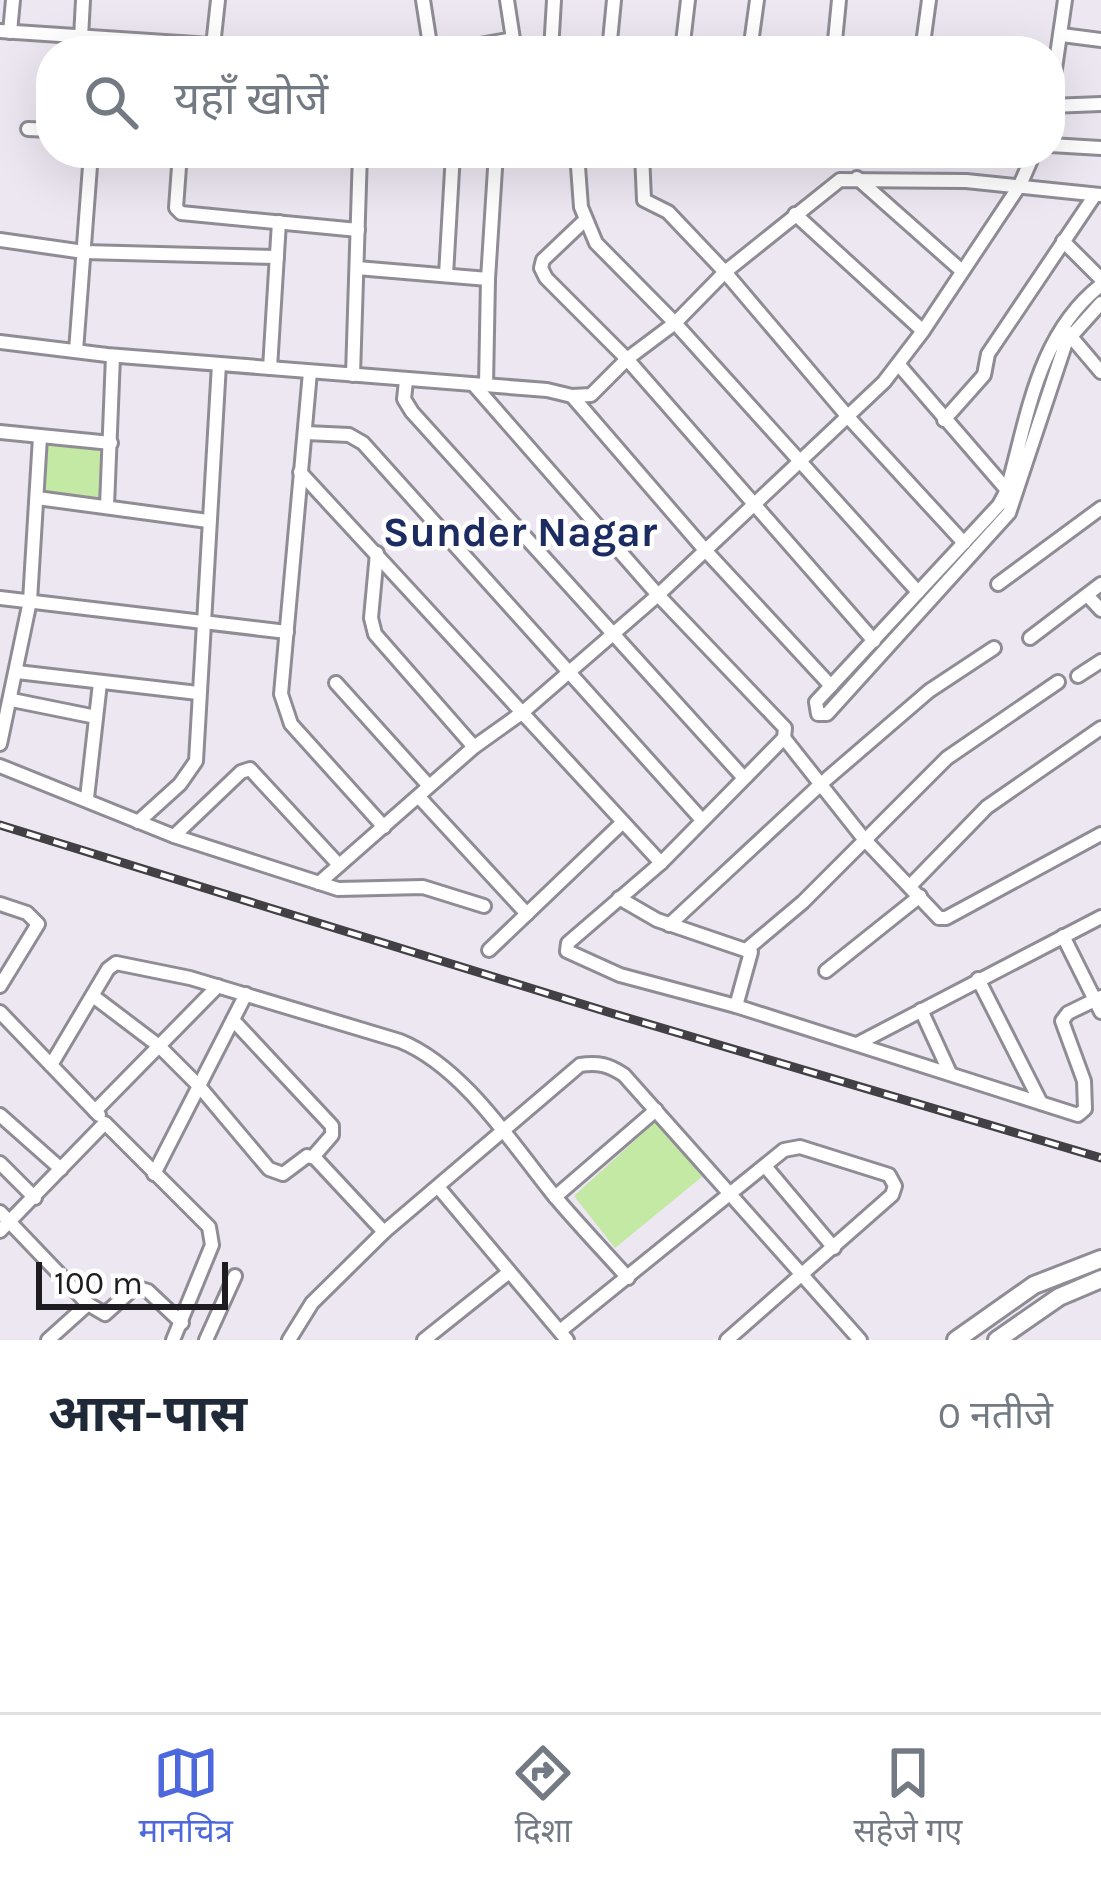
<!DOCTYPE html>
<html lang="hi">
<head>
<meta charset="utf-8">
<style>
  body { margin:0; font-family:Karla,"Noto Sans Devanagari",sans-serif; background:#f6f6f7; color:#1f2937 }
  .scale { position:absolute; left:36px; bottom:30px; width:192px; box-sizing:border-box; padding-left:12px; border:6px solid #1e1c20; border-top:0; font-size:33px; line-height:42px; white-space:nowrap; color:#1e1c20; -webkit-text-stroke:9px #fff; paint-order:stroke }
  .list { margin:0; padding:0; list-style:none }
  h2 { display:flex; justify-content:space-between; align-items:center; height:156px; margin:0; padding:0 48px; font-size:51px }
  h2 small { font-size:39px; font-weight:400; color:#747a83 }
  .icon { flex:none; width:66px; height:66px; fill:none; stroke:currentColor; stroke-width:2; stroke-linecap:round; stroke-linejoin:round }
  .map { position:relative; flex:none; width:1101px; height:1340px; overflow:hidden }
  .search { position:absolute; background:#fff; box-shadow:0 12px 48px #0002; left:36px; right:36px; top:36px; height:132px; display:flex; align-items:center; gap:30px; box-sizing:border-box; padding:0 42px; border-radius:48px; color:#747a83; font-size:45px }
  .sheet { height:372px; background:#fff }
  nav { display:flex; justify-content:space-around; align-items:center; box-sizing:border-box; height:168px; border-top:3px solid #e0e1e3; background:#fff; font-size:33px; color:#747a83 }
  nav a { display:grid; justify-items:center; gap:6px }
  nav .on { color:#4c68dc }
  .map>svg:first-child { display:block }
  .green { fill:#c3e9a4 }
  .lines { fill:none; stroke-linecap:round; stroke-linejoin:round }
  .street-casing { stroke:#908c95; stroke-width:18 }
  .secondary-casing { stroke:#908c95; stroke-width:22 }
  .street { stroke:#fff; stroke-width:12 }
  .secondary { stroke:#fff; stroke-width:16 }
  .rail-casing { stroke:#424045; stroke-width:9 }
  .rail { stroke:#fff; stroke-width:4.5; stroke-dasharray:14; stroke-linecap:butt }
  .labels { text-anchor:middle; stroke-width:9; stroke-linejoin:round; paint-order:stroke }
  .neighbourhood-label { font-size:42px; font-weight:bold; fill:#1d2b63; stroke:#fff }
</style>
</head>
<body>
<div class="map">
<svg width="1101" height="1340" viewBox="0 0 1101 1340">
  <rect width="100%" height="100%" fill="#ede7f2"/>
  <g class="green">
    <path d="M 48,440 L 108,446 L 105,501 L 42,494 Z"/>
    <path d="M 656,1121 L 703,1176 L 615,1248 L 574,1196 Z"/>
  </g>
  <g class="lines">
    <defs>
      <g id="street">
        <path d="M 423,0 L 431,51"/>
        <path d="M 0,31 L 299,51"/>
        <path d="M 10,32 L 13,0"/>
        <path d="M 1062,35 L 1101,40"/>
        <path d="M 81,38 L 83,0"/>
        <path d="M 213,46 L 218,0"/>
        <path d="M 446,51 L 513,39 L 507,0"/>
        <path d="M 551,51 L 554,0"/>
        <path d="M 609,51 L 614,0"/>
        <path d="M 682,51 L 688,0"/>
        <path d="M 750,51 L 757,0"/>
        <path d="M 834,51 L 839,0"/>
        <path d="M 922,51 L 929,0"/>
        <path d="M 1050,103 L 1065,0"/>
        <path d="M 1050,106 L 1101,104"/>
        <path d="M 28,129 L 51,130"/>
        <path d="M 1050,145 L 1101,148"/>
        <path d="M 180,153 L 176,208 L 181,213 L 358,230"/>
        <path d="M 577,153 L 581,207 L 596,243 L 675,323 L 918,592"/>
        <path d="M 642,153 L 644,200 L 668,212 L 725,272 L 849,418 L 964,543"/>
        <path d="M 857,178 L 962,271"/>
        <path d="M 795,214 L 923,331"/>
        <path d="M 584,221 L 543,260 L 541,268 L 546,278 L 627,359 L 874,641"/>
        <path d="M 0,240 L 84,252 L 277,257"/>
        <path d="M 1063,241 L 1101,279"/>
        <path d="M 357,268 L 488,279"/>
        <path d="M 446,275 L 453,153"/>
        <path d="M 1101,285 C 1037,335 1028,417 1007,490 L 999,505 L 816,702 L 818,714 L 827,714 L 1009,513 L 1066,342 L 1101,303"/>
        <path d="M 1067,332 L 1101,372"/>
        <path d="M 0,342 L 107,355 L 547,390 L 572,396 L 591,395 L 627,359 L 675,323 L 725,272 L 840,180 L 966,181 L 1101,195"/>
        <path d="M 76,351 L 91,153"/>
        <path d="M 899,365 L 1007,490"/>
        <path d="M 270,368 L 279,222"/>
        <path d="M 310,372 L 281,694 L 291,724 L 384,827"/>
        <path d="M 353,375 L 360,153"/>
        <path d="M 406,381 L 404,399 L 412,412 L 743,777"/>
        <path d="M 474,385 L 658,595 L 785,728 L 784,738 L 661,863 L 568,943 L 567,951 L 620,975 L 736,1006 L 1078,1115 L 1085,1109 L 1084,1081 L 1062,1021 L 1068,1013 L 1101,997"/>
        <path d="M 486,385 L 488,279 L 496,153"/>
        <path d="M 572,396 L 705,550 L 831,686"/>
        <path d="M 944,420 L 984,375 L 988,354 L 1095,195"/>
        <path d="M 0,432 L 111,443"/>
        <path d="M 306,433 L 349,435 L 363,443 L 702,820"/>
        <path d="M 300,472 L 661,863"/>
        <path d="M 37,498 L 208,521"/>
        <path d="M 107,506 L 113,356"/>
        <path d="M 377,553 L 371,618 L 375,634 L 474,747"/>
        <path d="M 998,584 L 1101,508"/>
        <path d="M 1087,595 L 1101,610"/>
        <path d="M 0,598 L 287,632"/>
        <path d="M 1030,638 L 1101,584"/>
        <path d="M 17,672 L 198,693"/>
        <path d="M 1078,676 L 1101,661"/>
        <path d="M 336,683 L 429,786"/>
        <path d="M 12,700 L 96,717"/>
        <path d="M 784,738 L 864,839 L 939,918 L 946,918 L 1101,834"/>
        <path d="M 0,744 L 30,601 L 40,437"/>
        <path d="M 0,766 L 174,836 L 338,889 L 423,887 L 484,906"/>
        <path d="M 419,797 L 527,914"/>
        <path d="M 87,798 L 100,683"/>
        <path d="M 138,822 L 180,784 L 196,761 L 219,364"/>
        <path d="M 174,836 L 241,772 L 250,769 L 339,865"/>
        <path d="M 319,883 L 474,747 L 523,712 L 658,595 L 884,382 L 923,331 L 1020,185 L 1034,153"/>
        <path d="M 911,885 L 987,807 L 1101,728"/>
        <path d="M 619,898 L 657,920 L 751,952 L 736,1006"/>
        <path d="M 0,904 L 27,913 L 38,924 L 0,986"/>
        <path d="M 669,925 L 822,783 L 929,691 L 994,648"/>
        <path d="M 1063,936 L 1101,1012"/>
        <path d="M 489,950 L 623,822"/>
        <path d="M 746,950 L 803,902 L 947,758 L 1058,682"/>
        <path d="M 826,971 L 920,896"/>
        <path d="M 978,979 L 1041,1103"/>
        <path d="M 93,996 L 159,1046 L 199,1086 L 269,1169 L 283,1174 L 307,1156 L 315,1158 L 384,1232"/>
        <path d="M 921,1010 L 950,1073"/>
        <path d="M 0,1012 L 99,1115"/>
        <path d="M 233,1020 L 332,1126 L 332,1135 L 313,1157"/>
        <path d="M 859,1043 L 1101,917"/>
        <path d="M 51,1065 L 108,969 L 116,963 L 190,978 L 400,1041 C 462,1066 511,1142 552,1193 C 576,1222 603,1250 628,1278"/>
        <path d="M 95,1111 L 218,986"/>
        <path d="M 0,1115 L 61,1169"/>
        <path d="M 0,1163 L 35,1198"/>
        <path d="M 765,1166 L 834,1248"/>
        <path d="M 154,1174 L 246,994"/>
        <path d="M 439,1188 L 567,1340"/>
        <path d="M 555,1197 L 656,1110"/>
        <path d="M 0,1212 L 88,1304"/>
        <path d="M 0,1231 L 105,1123 L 209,1227 L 212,1245 L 173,1340"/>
        <path d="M 560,1331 L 784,1150 L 800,1147 L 889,1175 L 895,1186 L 892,1195 L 727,1340"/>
        <path d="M 48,1340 L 88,1304 L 105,1314 L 135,1287 L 148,1291 L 182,1323"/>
        <path d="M 206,1340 L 235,1276"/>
        <path d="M 289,1340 L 312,1303 L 384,1232 L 580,1065 C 598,1062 609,1065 624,1075 L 860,1340"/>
        <path d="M 424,1340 L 508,1273"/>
      </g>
      <g id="secondary">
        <path d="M 956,1340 L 1034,1285 L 1101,1259"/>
        <path d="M 997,1340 L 1059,1297 L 1101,1279"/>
      </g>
    </defs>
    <use href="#street" class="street-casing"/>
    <use href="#secondary" class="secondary-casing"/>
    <use href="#street" class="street"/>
    <use href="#secondary" class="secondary"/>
    <defs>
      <path id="rail" d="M 0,825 L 611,1013 L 1101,1158"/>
    </defs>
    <use href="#rail" class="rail-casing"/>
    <use href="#rail" class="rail"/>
  </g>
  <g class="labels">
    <g class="neighbourhood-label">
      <text x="520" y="546">Sunder Nagar</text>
    </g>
  </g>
</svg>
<div class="scale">100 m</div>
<div class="search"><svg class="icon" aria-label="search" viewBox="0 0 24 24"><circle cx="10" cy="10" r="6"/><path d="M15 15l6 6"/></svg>यहाँ खोजें</div>
</div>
<section class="sheet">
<h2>आस-पास<small>0 नतीजे</small></h2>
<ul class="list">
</ul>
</section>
<nav>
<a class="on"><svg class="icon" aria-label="map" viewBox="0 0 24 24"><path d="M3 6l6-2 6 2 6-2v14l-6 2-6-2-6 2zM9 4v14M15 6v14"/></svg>मानचित्र</a>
<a><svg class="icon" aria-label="directions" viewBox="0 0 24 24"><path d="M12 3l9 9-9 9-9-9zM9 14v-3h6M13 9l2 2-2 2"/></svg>दिशा</a>
<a><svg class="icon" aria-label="saved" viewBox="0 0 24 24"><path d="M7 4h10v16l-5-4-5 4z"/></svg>सहेजे गए</a>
</nav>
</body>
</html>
